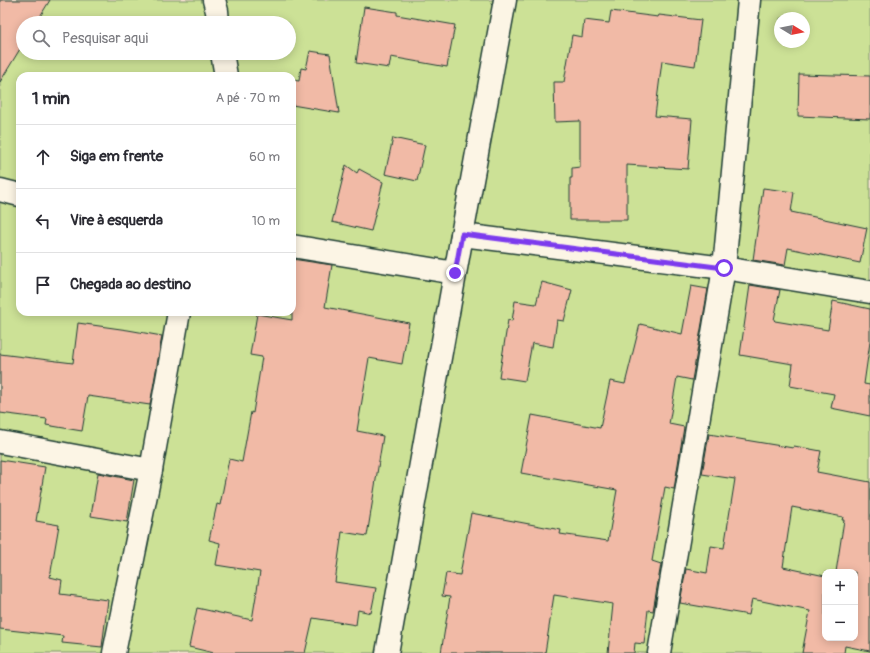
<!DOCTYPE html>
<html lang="pt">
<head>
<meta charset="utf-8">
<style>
  body { margin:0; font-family:Pangolin,sans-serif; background:#f7f7f7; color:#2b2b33 }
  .controls { position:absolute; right:12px; bottom:12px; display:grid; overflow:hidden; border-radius:8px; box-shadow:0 2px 10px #0003 }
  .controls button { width:36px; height:36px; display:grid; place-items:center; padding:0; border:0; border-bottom:1px solid #e1e1e2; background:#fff; color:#2b2b33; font:20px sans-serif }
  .compass { position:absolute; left:774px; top:12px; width:36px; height:36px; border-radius:50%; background:#fff; box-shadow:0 2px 10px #0003; rotate:100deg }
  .stop { position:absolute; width:12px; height:12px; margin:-9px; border:3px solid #7c3aed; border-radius:50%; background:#fff }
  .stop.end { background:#7c3aed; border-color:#fff; box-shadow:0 1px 4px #0008 }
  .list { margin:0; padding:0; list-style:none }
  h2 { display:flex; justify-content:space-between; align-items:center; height:52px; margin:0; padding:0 16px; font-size:17px }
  h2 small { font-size:13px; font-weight:400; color:#7c7c81 }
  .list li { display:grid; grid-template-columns:26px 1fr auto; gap:12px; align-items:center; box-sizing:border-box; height:64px; padding:0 16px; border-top:1px solid #e1e1e2 }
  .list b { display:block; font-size:15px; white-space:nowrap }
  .list em { font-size:13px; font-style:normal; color:#7c7c81 }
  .icon { flex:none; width:22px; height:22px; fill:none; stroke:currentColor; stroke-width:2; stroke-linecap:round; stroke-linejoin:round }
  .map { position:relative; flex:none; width:870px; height:653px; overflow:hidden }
  .search { position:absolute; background:#fff; box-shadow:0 2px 10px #0003; left:16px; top:16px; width:280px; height:44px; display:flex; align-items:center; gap:10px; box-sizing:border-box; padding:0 14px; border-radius:22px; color:#7c7c81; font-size:15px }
  .panel { position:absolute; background:#fff; box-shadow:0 2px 10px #0003; left:16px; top:72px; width:280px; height:244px; border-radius:12px }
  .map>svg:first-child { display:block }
  .green { fill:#cce196; stroke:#768f65; fill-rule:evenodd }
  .building { fill:#f1baa6; stroke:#1f3d34; fill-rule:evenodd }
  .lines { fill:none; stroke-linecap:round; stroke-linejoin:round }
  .minor-casing { stroke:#1f3d34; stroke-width:25 }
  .minor { stroke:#fcf5e5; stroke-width:22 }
  .route { stroke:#7c3aed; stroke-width:5 }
</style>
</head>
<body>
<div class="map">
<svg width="870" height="653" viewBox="0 0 870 653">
  <rect width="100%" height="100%" fill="#f9e3d2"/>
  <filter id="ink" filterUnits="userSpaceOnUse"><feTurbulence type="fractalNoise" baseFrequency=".025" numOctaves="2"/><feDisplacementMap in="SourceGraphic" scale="8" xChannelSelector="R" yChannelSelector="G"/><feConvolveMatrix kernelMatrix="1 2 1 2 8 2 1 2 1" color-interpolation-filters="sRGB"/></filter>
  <g filter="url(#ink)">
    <path class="green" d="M 0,0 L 870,0 L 870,653 L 0,653 ZM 780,18 L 804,18 L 804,42 L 780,42 ZM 23,23 L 289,23 L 289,53 L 23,53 ZM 20,76 L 292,76 L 292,312 L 20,312 ZM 825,572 L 855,572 L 855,638 L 825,638 Z"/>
    <g class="building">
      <path d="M 0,0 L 50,0 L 36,23 L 23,23 L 23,44 L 0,82 Z"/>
      <path d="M 364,7 L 397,12 L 397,15 L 455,25 L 447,67 L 391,57 L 389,68 L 356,63 Z"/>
      <path d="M 611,11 L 658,17 L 659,15 L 701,20 L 695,66 L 662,61 L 655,116 L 692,119 L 688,169 L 627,165 L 627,220 L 570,220 L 570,178 L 572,178 L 572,168 L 580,167 L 580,121 L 555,122 L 554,82 L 564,82 L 572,35 L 582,37 L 584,20 L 609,23 Z"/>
      <path d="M 310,51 L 330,54 L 339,113 L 292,105 L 292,80 L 299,81 L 301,68 L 306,69 Z"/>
      <path d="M 799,74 L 870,76 L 870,119 L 798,116 Z"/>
      <path d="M 393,138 L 425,145 L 417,181 L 385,174 Z"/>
      <path d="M 346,165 L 357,173 L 359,169 L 383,182 L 371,231 L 332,222 Z"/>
      <path d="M 763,188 L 794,192 L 791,212 L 867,228 L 860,263 L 788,248 L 785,265 L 753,260 Z"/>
      <path d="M 292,259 L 332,265 L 325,307 L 409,323 L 402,364 L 369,358 L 357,431 L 383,436 L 367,536 L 342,532 L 335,582 L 376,588 L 371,613 L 358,610 L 356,625 L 313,618 L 305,653 L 214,653 L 189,647 L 197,608 L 252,620 L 260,572 L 216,565 L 220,543 L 209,540 L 217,504 L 220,505 L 229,459 L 242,462 L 251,412 L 253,413 L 262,357 L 250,355 L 257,314 L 292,320 Z"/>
      <path d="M 542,282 L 572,290 L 564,321 L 557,320 L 553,347 L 532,343 L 525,381 L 499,377 L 508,320 L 512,321 L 515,301 L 536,304 Z"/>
      <path d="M 750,285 L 780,290 L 774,320 L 775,321 L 828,330 L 833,301 L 870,309 L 870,342 L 864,384 L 870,385 L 870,416 L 831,408 L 834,394 L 790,386 L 793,364 L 740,355 Z"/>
      <path d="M 691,286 L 708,289 L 692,380 L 677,377 L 669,424 L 684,427 L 674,489 L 665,487 L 652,561 L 661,564 L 653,611 L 648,610 L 644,644 L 635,643 L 634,653 L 608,653 L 613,604 L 554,595 L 545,653 L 441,653 L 450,597 L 442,596 L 446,573 L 460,575 L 471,513 L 561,530 L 560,534 L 608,541 L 617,490 L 521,473 L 532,415 L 600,428 L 610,381 L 625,384 L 640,324 L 682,334 Z"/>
      <path d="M 78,323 L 128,330 L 162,336 L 150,405 L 88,396 L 82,431 L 46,425 L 47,419 L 0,413 L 0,354 L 73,363 Z"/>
      <path d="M 709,434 L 793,448 L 794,446 L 821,451 L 817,472 L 870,482 L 870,651 L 845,646 L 844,653 L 802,653 L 810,611 L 752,599 L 749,615 L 680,603 L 686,569 L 707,573 L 711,546 L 724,548 L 735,479 L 702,474 ZM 792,507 L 843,517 L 842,520 L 844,520 L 836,572 L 855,572 L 855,638 L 825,638 L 825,576 L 783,567 Z"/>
      <path d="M 0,460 L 45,467 L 36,521 L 59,525 L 50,577 L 62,580 L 60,594 L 108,600 L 102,647 L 62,643 L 63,636 L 0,629 Z"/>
      <path d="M 98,473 L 134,480 L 127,522 L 91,516 Z"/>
    </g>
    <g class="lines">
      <defs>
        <g id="minor">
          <path d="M 214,0 L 217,11 L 218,23"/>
          <path d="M 222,53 L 226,76"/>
          <path d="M 0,190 L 20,195"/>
          <path d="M 462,235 L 724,268 L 870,292"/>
          <path d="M 292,246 L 455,273"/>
          <path d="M 0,442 L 151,470"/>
          <path d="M 114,653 L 151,470 L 179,312"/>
          <path d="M 387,653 L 462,235 L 505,0"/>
          <path d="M 659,653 L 724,268 L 749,0"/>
        </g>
      </defs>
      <use href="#minor" class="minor-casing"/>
      <use href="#minor" class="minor"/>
    </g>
  </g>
  <g class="lines" filter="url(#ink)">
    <path class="route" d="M 455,273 L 462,234 L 724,268"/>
  </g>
</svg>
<div class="controls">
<button>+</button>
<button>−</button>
</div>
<svg class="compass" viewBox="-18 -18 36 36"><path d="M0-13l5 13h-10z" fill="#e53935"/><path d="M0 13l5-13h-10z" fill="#7c7c81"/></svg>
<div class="stop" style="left:724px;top:268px"></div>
<div class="stop end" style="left:455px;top:273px"></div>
<div class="search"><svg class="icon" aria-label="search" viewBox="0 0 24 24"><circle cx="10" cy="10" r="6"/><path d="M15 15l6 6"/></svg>Pesquisar aqui</div>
<section class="panel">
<h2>1 min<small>A pé · 70 m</small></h2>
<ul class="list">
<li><svg class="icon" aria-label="ahead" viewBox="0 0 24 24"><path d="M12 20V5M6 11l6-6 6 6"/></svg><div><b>Siga em frente</b></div><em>60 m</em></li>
<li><svg class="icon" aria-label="left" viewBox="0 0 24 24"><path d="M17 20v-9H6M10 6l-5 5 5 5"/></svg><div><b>Vire à esquerda</b></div><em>10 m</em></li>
<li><svg class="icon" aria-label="arrive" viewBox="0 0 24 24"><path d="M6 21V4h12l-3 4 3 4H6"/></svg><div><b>Chegada ao destino</b></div></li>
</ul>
</section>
</div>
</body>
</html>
